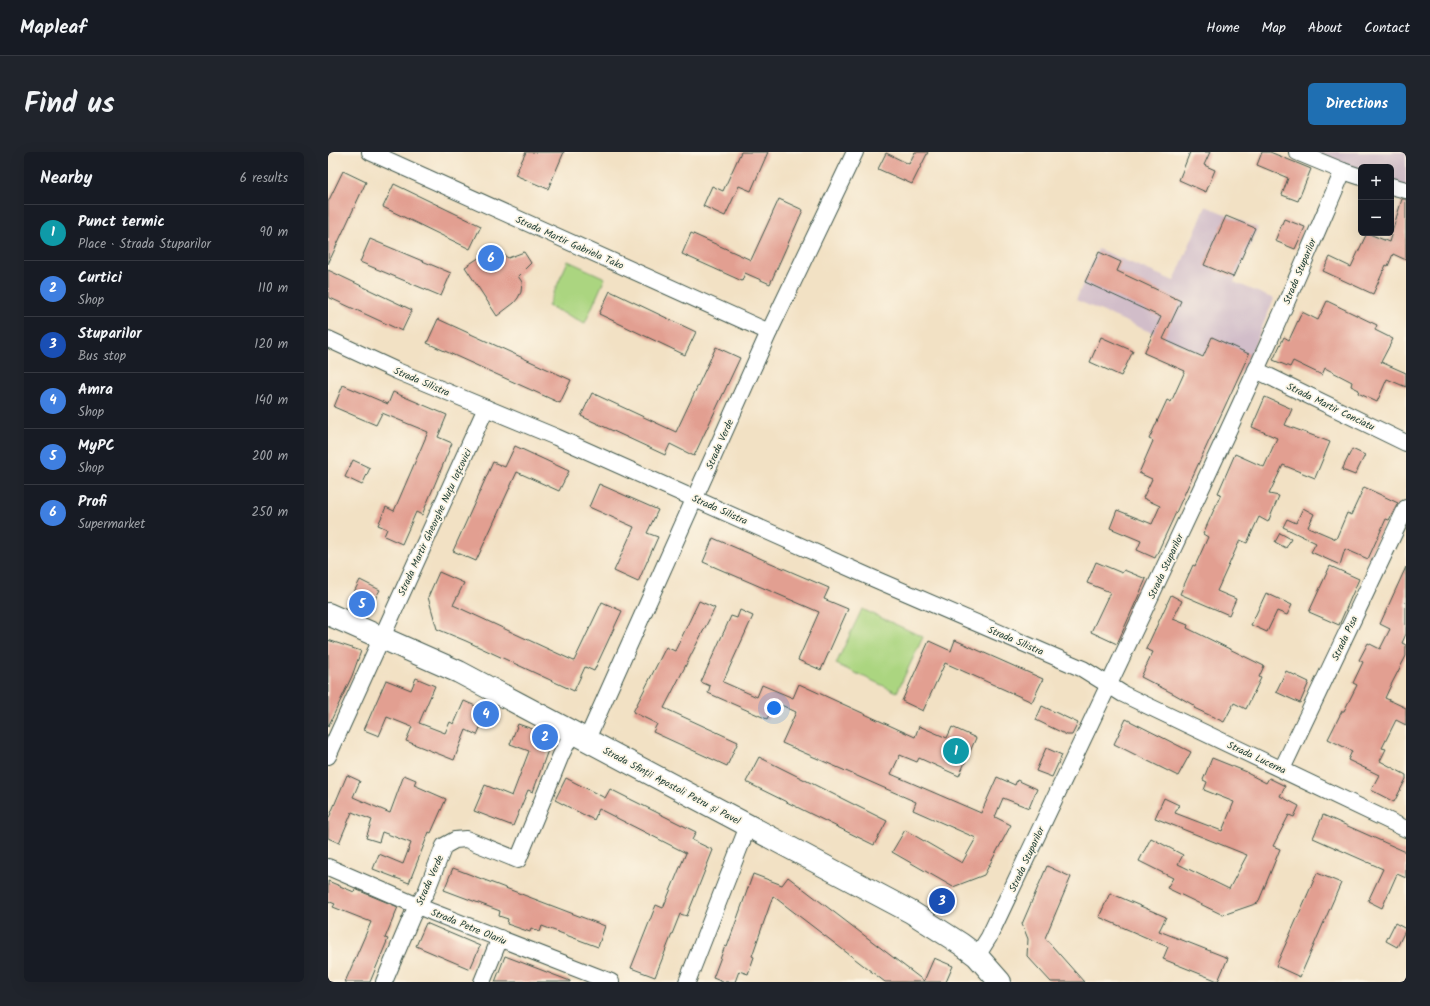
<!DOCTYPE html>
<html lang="en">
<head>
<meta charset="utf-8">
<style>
  body { margin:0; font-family:Kalam,sans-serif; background:#20242c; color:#f1f3f6 }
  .controls { position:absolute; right:12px; top:12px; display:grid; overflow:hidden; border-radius:6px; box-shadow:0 4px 16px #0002 }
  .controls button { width:36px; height:36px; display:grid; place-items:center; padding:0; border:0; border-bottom:1px solid #363941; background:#171b24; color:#f1f3f6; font:20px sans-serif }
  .you { position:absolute; left:446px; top:556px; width:14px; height:14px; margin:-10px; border:3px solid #fff; border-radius:50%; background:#1a73e8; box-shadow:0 0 0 6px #1a73e833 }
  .badge { display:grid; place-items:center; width:26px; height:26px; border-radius:50%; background:#1f6fb2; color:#fff; font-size:13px; font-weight:700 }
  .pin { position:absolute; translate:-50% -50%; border:2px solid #fff; box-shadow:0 1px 4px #0006 }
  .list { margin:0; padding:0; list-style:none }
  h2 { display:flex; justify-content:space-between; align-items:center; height:52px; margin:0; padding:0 16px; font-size:17px }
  h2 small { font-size:13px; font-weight:400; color:#9ea1a6 }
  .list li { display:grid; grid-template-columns:26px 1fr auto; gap:12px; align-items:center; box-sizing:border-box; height:56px; padding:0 16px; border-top:1px solid #363941 }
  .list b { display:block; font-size:15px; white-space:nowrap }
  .list p { margin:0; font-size:13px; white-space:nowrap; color:#9ea1a6 }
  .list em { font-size:13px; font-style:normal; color:#9ea1a6 }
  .map { position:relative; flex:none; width:1078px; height:830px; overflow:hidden; border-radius:6px }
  header { display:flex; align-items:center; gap:24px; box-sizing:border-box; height:56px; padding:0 20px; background:#171b24; border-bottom:1px solid #363941 }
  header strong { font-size:19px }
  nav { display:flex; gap:22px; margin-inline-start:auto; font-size:14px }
  .intro { display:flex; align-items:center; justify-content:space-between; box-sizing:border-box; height:96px; padding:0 24px }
  h1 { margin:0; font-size:28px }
  .button { padding:10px 18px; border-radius:6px; background:#1f6fb2; color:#fff; font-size:14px; font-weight:700 }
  main { display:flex; gap:24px; padding:0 24px }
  aside { flex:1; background:#171b24; border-radius:6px; box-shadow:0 4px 16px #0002 }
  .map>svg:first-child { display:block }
  .industrial { fill:#d1bdc9 }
  .green { fill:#abd580; stroke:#65895a }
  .building { fill:#e29f91 }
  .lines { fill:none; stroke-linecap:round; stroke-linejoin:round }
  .street-casing { stroke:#3f564a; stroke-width:18 }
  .secondary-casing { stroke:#3f564a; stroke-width:24 }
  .street { stroke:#fff; stroke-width:16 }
  .secondary { stroke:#fff; stroke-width:22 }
  .labels { text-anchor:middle; stroke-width:3.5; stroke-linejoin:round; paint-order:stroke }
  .street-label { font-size:10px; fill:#1f3d34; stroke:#fcf5e5 }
</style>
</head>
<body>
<header>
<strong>Mapleaf</strong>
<nav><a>Home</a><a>Map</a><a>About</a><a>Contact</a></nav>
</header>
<div class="intro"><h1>Find us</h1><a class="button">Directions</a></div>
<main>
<aside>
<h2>Nearby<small>6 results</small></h2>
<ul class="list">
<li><span class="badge" style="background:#0f9aa8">1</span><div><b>Punct termic</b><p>Place · Strada Stuparilor</p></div><em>90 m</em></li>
<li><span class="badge" style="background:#3f7fe0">2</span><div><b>Curtici</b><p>Shop</p></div><em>110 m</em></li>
<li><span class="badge" style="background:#1a4fb4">3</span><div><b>Stuparilor</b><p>Bus stop</p></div><em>120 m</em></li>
<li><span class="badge" style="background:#3f7fe0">4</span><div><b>Amra</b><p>Shop</p></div><em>140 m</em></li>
<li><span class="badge" style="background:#3f7fe0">5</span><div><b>MyPC</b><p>Shop</p></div><em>200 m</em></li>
<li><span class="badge" style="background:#3f7fe0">6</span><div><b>Profi</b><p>Supermarket</p></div><em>250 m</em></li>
</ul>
</aside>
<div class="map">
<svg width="1078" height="830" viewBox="0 0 1078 830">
  <rect width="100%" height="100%" fill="#fcf5e5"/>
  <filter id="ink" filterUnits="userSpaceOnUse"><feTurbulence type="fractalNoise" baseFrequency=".025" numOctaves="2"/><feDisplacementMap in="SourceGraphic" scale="8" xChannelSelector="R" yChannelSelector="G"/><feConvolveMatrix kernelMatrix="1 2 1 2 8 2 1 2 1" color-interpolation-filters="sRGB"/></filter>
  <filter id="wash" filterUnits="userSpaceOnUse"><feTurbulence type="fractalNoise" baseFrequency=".012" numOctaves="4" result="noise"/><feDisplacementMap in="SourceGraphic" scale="16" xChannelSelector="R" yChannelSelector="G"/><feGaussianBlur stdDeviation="0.9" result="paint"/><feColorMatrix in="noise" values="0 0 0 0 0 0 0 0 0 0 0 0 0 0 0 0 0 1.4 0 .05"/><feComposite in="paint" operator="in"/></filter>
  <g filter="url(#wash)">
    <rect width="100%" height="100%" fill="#f2e1c4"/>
    <g class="industrial">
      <path d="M 969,0 L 1078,0 L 1078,40 L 1063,35 L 1063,15 L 1033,15 L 1033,25 Z"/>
      <path d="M 878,54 L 930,76 L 906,130 L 946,147 L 915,220 L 748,148 L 770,97 L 846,129 Z"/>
    </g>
    <g class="green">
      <path d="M 240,109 L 277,126 L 257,171 L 220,154 Z"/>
      <path d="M 534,457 L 595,485 L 569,540 L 508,512 Z"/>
    </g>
    <g id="blocks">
      <g class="building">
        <path d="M 198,0 L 236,0 L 220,37 L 187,23 Z"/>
        <path d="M 413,0 L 440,0 L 423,39 L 411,34 L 397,64 L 375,54 L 384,34 L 395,39 Z"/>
        <path d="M 587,0 L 600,0 L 584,32 L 550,17 L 558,1 L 581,12 Z"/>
        <path d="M 862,0 L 882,0 L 876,13 L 887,18 L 878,40 L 851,28 Z"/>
        <path d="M 934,0 L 942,0 L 983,17 L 970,49 L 954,43 L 960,26 L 929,13 Z"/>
        <path d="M 15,19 L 38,30 L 0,112 L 0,50 Z"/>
        <path d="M 66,32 L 153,74 L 142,97 L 55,55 Z"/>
        <path d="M 451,47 L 475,58 L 442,132 L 417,121 L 414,129 L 354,102 L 363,81 L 423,108 Z"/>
        <path d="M 1074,47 L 1078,47 L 1078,108 L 1065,102 L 1060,114 L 1058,113 L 1045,142 L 995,119 L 1002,105 L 1023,115 L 1039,81 L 1061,90 Z"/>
        <path d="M 898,64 L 927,76 L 905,125 L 876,113 Z"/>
        <path d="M 956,67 L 977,75 L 967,97 L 947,89 Z"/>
        <path d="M 42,87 L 123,121 L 113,144 L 32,110 Z"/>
        <path d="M 166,100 L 172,100 L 180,106 L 196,100 L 203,111 L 190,124 L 194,130 L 193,140 L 190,146 L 186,151 L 169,164 L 137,115 L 158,101 Z"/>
        <path d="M 771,100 L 793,110 L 789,119 L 853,149 L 835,187 L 875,205 L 884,185 L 921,202 L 827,406 L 809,398 L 813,389 L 782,376 L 789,358 L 824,372 L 832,354 L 815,346 L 824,327 L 811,321 L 825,289 L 821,287 L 839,248 L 843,250 L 857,219 L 816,201 L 833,165 L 757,130 Z"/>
        <path d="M 0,118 L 84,158 L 74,179 L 0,145 Z"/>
        <path d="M 282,139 L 368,180 L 357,203 L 271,162 Z"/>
        <path d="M 999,149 L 1049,173 L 1047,178 L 1065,187 L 1053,210 L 1078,221 L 1078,235 L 1059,227 L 1049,250 L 1030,241 L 1031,238 L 1023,234 L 1024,230 L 997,216 L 994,223 L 965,209 L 962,215 L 945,208 L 956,185 L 961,188 L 974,160 L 990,168 Z"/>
        <path d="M 110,167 L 243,228 L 232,251 L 99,191 Z"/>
        <path d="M 773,185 L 805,199 L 793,224 L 762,210 Z"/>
        <path d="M 388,195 L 412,206 L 366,304 L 342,292 L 337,303 L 253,264 L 264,241 L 348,280 Z"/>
        <path d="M 15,233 L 60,252 L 65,240 L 119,263 L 110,285 L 124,291 L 94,363 L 88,360 L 74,392 L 56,384 L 59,377 L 50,373 L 58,355 L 66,359 L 100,280 L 54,261 L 48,273 L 6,255 Z"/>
        <path d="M 937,245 L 964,257 L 957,273 L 1002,290 L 987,326 L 955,313 L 941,342 L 951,344 L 940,370 L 931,365 L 919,391 L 912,388 L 889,439 L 908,447 L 901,463 L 852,442 L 865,413 L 867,414 L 880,385 L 875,382 L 893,342 L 890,341 L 907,302 L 936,315 L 949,286 L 924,275 Z"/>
        <path d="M 187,294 L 241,319 L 231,339 L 189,320 L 148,409 L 125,399 L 165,310 L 177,315 Z"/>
        <path d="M 1024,297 L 1037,303 L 1027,323 L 1014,318 Z"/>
        <path d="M 25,308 L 42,316 L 34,333 L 17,325 Z"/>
        <path d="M 271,332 L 330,358 L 319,381 L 330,385 L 310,430 L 286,419 L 306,375 L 261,355 Z"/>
        <path d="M 1036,335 L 1070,351 L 1061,368 L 1058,367 L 1040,407 L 1017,397 L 1012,413 L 983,400 L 988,391 L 955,375 L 959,367 L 968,371 L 975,356 L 986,362 L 980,375 L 1008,387 L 1019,361 L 1023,363 Z"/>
        <path d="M 952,381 L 963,387 L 958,396 L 947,390 Z"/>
        <path d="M 385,386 L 501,436 L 496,447 L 520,457 L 493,518 L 470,508 L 491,460 L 375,410 Z"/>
        <path d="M 768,410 L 794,421 L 796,418 L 818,427 L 789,492 L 763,480 L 782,440 L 759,431 Z"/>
        <path d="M 1002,414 L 1031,427 L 1011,473 L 981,460 Z"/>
        <path d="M 1078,415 L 1078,482 L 1074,491 L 1078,493 L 1078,504 L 1063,533 L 1057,546 L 1078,556 L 1078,573 L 1068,568 L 1054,596 L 1058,597 L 1052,609 L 1078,623 L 1078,627 L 1066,650 L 1043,638 L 1051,623 L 1020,608 L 1024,599 L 1000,587 L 1014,559 L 1016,559 L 1029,533 L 1025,531 L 1035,510 L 1031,508 L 1040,491 L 1052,497 L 1062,477 L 1052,472 Z"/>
        <path d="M 111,420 L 136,431 L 125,453 L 246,509 L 274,450 L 294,459 L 266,519 L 257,515 L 246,539 L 138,489 L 109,477 L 100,445 Z"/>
        <path d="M 32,428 L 52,438 L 40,459 L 21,450 Z"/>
        <path d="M 938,441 L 964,453 L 959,463 L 949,459 L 939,480 L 923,473 Z"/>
        <path d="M 843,443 L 854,449 L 845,467 L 860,473 L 859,476 L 936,514 L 931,525 L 933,526 L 918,557 L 906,551 L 896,570 L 866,556 L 867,554 L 846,542 L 813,525 L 825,500 L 818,497 Z"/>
        <path d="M 371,449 L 387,456 L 336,556 L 410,590 L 399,614 L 325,580 L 329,572 L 305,560 L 338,495 L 347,499 Z"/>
        <path d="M 412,458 L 425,464 L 395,530 L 429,545 L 434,533 L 465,546 L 471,532 L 587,585 L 591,574 L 619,586 L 624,575 L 648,586 L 631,624 L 591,606 L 589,610 L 572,603 L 563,622 L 653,661 L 669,625 L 687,633 L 689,628 L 709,637 L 701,656 L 675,646 L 667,665 L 683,673 L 656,723 L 625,735 L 564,700 L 577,678 L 634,711 L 648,686 L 585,658 L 588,650 L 454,591 L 468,560 L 447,550 L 439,567 L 380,541 L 382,534 L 373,530 L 403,464 L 409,466 Z"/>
        <path d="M 0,488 L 33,499 L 24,524 L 0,575 Z"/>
        <path d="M 627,488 L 715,527 L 704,550 L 617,511 L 595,559 L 574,549 L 601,489 L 623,499 Z"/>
        <path d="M 958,519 L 981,530 L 972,551 L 948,540 Z"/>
        <path d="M 88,526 L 107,534 L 91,571 L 117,581 L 122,570 L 126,572 L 136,549 L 159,559 L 149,583 L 138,578 L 126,608 L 78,589 L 84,575 L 59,565 L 51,584 L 36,578 L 58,528 L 83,538 Z"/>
        <path d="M 714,554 L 750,571 L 744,583 L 739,583 L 708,568 Z"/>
        <path d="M 798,567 L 863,600 L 850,624 L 786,592 Z"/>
        <path d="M 190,572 L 225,584 L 205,640 L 200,638 L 185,674 L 146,659 L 157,633 L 184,644 L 201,599 L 182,592 Z"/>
        <path d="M 718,596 L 734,603 L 724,625 L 708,619 Z"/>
        <path d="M 431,605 L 559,669 L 546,693 L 418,630 Z"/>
        <path d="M 884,606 L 919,620 L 919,621 L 938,631 L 941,626 L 957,634 L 952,644 L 971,654 L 966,665 L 961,663 L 945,694 L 952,697 L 930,751 L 895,763 L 839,736 L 845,726 L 811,709 L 823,686 L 855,703 L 850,712 L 901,737 L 919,703 L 827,666 L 836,646 L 851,653 L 847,661 L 894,679 L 906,650 L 876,638 L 879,630 L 875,628 Z"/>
        <path d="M 19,623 L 32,629 L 25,645 L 62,661 L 76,623 L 88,628 L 86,633 L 118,647 L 103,681 L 101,680 L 81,731 L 45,717 L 51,702 L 75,712 L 83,691 L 54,680 L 51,690 L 38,686 L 44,668 L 24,660 L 11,691 L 0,686 L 0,668 Z"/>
        <path d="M 238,626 L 277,646 L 282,637 L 368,680 L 364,688 L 385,698 L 359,764 L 352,762 L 327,825 L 303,816 L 328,753 L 335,756 L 358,701 L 271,657 L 266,668 L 227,648 Z"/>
        <path d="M 995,663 L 1078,700 L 1078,726 L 1069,722 L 1054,756 L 1040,749 L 1055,717 L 985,686 Z"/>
        <path d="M 719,714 L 743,725 L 717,786 L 756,830 L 723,830 L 699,804 L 700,787 L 694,772 Z"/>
        <path d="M 125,716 L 277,774 L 270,795 L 214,774 L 212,780 L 203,776 L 202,780 L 179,772 L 180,767 L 171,764 L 172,759 L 116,738 Z"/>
        <path d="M 989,721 L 1013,731 L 972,825 L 948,814 Z"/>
        <path d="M 425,722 L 454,733 L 460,725 L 596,829 L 606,806 L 625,814 L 618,830 L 557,830 L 445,744 L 424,804 L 426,805 L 420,822 L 411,819 L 407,830 L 395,830 L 385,826 L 397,794 L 399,795 Z"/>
        <path d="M 0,729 L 26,740 L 27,737 L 70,755 L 57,786 L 60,787 L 42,830 L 17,830 L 43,770 L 5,755 L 7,752 L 0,749 Z"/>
        <path d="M 782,741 L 838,765 L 831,779 L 900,806 L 890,829 L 835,807 L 840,795 L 771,765 Z"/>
        <path d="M 98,771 L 152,794 L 142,817 L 88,794 Z"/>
        <path d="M 1067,771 L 1078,777 L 1069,795 L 1058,789 Z"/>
        <path d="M 177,804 L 242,829 L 242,830 L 167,830 Z"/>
      </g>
    </g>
  </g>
  <g filter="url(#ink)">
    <use href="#blocks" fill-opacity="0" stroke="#3f564a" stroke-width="1"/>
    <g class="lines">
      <defs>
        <g id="street">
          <path d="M 42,0 L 441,180"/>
          <path d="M 969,0 L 1015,19 L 1033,25"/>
          <path d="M 1063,34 L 1078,38"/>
          <path d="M 0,187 L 69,219 L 228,285 L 542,425 L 755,517 L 795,542 L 1078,677"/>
          <path d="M 928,218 L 1078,291"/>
          <path d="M 259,587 L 441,180 L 527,0"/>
          <path d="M 0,604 C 52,488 106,372 158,256"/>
          <path d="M 954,617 L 1078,356"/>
          <path d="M 0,715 L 104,760 L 283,830"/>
          <path d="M 649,804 L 661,785 C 754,588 849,392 939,194 C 965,136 990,77 1015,19"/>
          <path d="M 56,830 L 84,764 L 98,740 L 116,694 L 127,688 L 138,687 L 190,708 L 233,603 L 244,581"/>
          <path d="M 154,830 L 172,786"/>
          <path d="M 359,830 L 420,674"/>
        </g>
        <path id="secondary" d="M 0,462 L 131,520 L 583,760 L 633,792 L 649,804 L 672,830"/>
      </defs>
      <use href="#street" class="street-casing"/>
      <use href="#secondary" class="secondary-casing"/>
      <use href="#street" class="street"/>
      <use href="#secondary" class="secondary"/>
    </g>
  </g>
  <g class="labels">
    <g class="street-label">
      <text transform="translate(242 90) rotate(24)" y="4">Strada Martir Gabriela Tako</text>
      <text transform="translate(971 119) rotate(-67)" y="4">Strada Stuparilor</text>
      <text transform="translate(94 229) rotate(23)" y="4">Strada Silistra</text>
      <text transform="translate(1003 254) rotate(26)" y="4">Strada Martir Conciatu</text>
      <text transform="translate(391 292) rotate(-66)" y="4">Strada Verde</text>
      <text transform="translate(392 357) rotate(24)" y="4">Strada Silistra</text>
      <text transform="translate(106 370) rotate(-65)" y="4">Strada Martir Gheorghe Nuțu Ioțcovici</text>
      <text transform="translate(837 414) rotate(-65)" y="4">Strada Stuparilor</text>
      <text transform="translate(1016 486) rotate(-65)" y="4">Strada Pisa</text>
      <text transform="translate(688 488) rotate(23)" y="4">Strada Silistra</text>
      <text transform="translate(929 605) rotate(25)" y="4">Strada Lucerna</text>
      <text transform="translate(344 633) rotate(28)" y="4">Strada Sfinții Apostoli Petru și Pavel</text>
      <text transform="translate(698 707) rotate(-65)" y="4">Strada Stuparilor</text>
      <text transform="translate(101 728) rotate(-66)" y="4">Strada Verde</text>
      <text transform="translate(141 774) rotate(22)" y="4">Strada Petre Olariu</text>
    </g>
  </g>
</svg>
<div class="controls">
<button>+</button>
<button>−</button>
</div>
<div class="you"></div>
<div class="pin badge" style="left:628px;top:599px;background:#0f9aa8">1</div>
<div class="pin badge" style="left:217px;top:585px;background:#3f7fe0">2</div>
<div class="pin badge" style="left:614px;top:749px;background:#1a4fb4">3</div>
<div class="pin badge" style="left:158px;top:562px;background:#3f7fe0">4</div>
<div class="pin badge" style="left:34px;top:452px;background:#3f7fe0">5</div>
<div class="pin badge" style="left:163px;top:106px;background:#3f7fe0">6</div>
</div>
</main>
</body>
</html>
